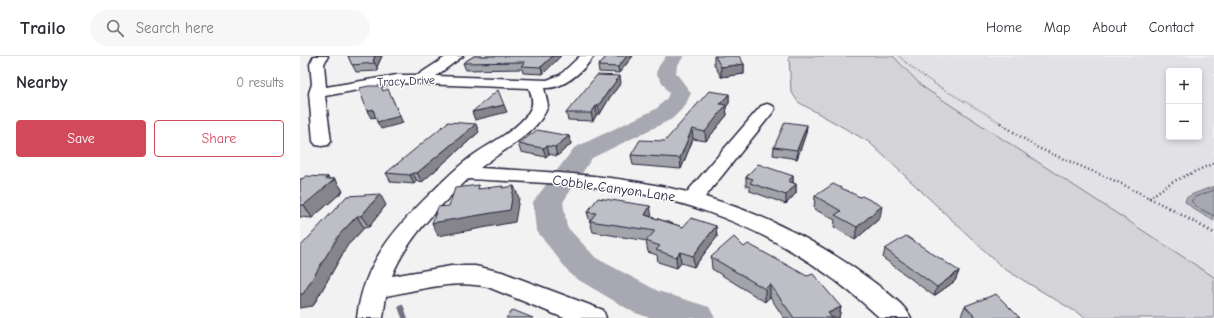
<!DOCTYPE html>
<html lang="en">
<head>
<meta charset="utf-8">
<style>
  body { margin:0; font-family:"Comic Neue",sans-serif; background:#f7f7f7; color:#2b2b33 }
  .controls { position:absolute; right:12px; top:12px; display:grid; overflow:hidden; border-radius:4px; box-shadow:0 2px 6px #0003 }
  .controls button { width:36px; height:36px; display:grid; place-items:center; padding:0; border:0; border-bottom:1px solid #e1e1e2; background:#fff; color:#2b2b33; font:20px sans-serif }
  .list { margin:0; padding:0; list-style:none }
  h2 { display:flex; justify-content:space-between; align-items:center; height:52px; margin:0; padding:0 16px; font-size:17px }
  h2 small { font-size:13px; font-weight:400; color:#7c7c81 }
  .actions { display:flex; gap:8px; padding:12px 16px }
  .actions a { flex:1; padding:9px 0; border:1px solid #d1495b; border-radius:4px; text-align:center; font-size:14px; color:#d1495b }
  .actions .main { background:#d1495b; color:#fff }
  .icon { flex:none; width:22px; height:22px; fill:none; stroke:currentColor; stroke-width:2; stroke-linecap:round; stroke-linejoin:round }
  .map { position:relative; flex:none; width:914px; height:262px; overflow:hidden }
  header { display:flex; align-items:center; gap:24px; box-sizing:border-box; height:56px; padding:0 20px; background:#fff; border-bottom:1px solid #e1e1e2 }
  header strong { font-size:19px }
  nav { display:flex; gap:22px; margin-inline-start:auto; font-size:14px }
  .search { width:280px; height:36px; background:#f7f7f7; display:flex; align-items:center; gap:10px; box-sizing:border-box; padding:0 14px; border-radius:22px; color:#7c7c81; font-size:15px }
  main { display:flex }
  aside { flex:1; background:#fff }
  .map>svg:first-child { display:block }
  .built { fill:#e2e2e6; fill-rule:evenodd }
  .green { fill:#d3d3d8; stroke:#7a7a8a }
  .water { fill:#a8a8b2; stroke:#727282 }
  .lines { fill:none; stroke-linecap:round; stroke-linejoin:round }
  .shore { stroke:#58586b; stroke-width:1 }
  .stream { stroke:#727282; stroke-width:5.5 }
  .river { fill:#a8a8b2; fill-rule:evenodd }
  .minor-casing { stroke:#22223b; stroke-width:3 }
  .path-far2 { stroke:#22223b; stroke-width:2; stroke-dasharray:0.5 2; stroke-linecap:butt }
  .path-far1 { stroke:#22223b; stroke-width:2.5; stroke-dasharray:1 3; stroke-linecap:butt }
  .path { stroke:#22223b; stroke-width:3; stroke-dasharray:1 3.5; stroke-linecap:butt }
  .minor { fill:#fff; fill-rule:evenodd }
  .wall { fill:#a3a3aa; stroke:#22223b }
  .shaded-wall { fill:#85858b; stroke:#22223b }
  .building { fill:#bebec6; stroke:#22223b }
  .labels { text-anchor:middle; stroke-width:3; stroke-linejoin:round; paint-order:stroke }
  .far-street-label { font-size:12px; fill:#22223b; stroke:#fff }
  .street-label { font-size:14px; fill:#22223b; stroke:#fff }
</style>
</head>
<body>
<header>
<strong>Trailo</strong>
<div class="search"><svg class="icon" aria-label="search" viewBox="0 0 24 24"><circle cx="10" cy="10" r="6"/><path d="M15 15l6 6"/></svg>Search here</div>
<nav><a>Home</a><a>Map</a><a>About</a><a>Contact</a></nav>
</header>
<main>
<aside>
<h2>Nearby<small>0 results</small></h2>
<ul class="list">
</ul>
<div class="actions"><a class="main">Save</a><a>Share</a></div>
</aside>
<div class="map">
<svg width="914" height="262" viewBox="0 0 914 262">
  <rect width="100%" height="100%" fill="#f2f2f3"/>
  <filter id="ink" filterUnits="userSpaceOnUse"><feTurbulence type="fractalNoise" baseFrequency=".025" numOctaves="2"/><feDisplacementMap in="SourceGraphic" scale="8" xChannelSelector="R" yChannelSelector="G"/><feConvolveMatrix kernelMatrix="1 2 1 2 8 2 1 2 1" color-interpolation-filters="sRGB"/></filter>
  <g filter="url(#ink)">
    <path class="built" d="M 593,0 L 914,0 L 914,221 L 623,31 ZM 869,15 L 899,15 L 899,81 L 869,81 Z"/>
    <path class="green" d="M 489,0 L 593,0 L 623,31 L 914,221 L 914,262 L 786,262 L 703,212 L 569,86 L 498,46 L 491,35 Z"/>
    <path class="water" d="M 914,130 L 914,165 L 895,154 L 885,146 L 886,142 L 893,138 Z"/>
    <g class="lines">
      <path class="shore" d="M 914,134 L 895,141 L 891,145 L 897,151 L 914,160"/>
      <path class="stream" d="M 101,251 L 105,262"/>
      <path class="river" d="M 366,0 L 384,0 L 377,10 L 376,17 L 391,37 L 385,50 L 372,63 L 292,102 L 263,146 L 267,171 L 296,202 L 358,235 L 409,251 L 415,262 L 350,262 L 333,256 L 272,220 L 236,174 L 233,146 L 274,92 L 356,53 L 367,42 L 369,37 L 356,17 L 359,10 Z"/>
      <defs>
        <path id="minor" d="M 14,0 L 28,0 L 24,8 L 26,31 L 97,19 L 118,19 L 147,0 L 163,0 L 136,20 L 247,24 L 260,19 L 280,0 L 294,0 C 282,16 264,33 244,32 L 248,49 C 240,77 200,95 180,112 C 249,116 319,119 387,136 L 461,50 L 467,48 L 473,50 L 475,53 L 473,56 L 405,141 C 467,159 523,188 575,227 C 587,237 604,247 611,262 L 580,262 C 513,199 433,156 342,138 C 285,127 226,126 168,123 C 139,151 107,182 92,220 L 151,210 L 175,210 L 202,216 L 303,254 L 306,262 L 264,262 L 188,231 C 154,223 119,234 86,240 L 83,262 L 57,262 C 63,208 94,173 131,137 C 144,124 157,111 172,100 C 190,87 221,73 231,52 C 234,46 231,38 229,32 L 97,27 L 25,40 L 31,85 L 28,89 L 22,90 L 16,89 L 13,85 L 9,37 L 12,28 L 10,8 Z"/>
      </defs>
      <use href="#minor" class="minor-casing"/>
      <path class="path-far2" d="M 599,0 C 628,29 668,45 702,68"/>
      <g class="path-far1">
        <path d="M 700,67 L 738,92 L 820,127 L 871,153"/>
        <path d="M 849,142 L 872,126 L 914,107"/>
      </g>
      <path class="path" d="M 869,152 L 914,177"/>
      <use href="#minor" class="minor"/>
    </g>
    <g class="wall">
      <path d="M 48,0 L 82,0 L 77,11 L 78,15 L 56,16 Z"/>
      <path d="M 174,0 L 261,0 L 243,18 L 223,17 L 222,13 L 166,14 L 163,7 Z"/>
      <path d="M 307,0 L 333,0 L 319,17 L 299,16 L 298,10 Z"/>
      <path d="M 414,0 L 444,8 L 444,18 L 421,21 L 414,8 Z"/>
      <path d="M 321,27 L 310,41 L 300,58 L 297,58 L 293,65 L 268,64 L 266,57 Z"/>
      <path d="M 429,38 L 429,47 L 426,51 L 427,59 L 406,85 L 393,83 L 381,113 L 333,109 L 331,99 L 365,85 Z"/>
      <path d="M 507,69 L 506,77 L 497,103 L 473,99 L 474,91 Z"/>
      <path d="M 179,76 L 122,126 L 117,125 L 114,128 L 91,126 L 86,117 Z"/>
      <path d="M 269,80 L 271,88 L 257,100 L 249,98 L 246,101 L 221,96 L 218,88 Z"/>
      <path d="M 493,120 L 493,127 L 496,128 L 496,137 L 486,148 L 450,135 L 450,131 L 446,130 L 446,121 Z"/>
      <path d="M 28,121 L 29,123 L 35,123 L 43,135 L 12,162 L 0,161 L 0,123 Z"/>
      <path d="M 47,140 L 86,149 L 69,171 L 64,172 L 47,190 L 13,250 Z"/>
      <path d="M 515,140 L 560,141 L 580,162 L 555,184 L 534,171 L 535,164 L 514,153 Z"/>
      <path d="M 287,156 L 352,161 L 383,171 L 416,170 L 417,181 L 394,211 L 381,207 L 377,212 L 358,206 L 357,199 L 348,196 L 346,185 L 347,185 L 293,176 Z"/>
      <path d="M 444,191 L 541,251 L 539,262 L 484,262 L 470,241 L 465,246 L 412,213 L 411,201 Z"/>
      <path d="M 585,193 L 659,215 L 655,225 L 634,240 L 583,202 Z"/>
      <path d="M 665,250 L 720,262 L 660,262 Z"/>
    </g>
    <g class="shaded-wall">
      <path d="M 75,0 L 82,0 L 77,11 L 73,5 Z"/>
      <path d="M 253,0 L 261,0 L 243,18 L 241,11 Z"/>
      <path d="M 327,0 L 333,0 L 319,17 L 318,11 Z"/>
      <path d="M 444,8 L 444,18 L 421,21 L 421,11 Z"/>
      <path d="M 320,20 L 321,27 L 310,41 L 300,58 L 298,50 L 309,34 Z"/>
      <path d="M 429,38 L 429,47 L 426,51 L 427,59 L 406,85 L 405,76 L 420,48 Z"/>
      <path d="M 91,40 L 103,67 L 81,73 L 77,66 Z"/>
      <path d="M 204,49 L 207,56 L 175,64 L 172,56 Z"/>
      <path d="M 296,50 L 297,58 L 293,65 L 291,57 Z"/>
      <path d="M 73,53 L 76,61 L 71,62 L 67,55 Z"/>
      <path d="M 176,68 L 179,76 L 122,126 L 117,117 Z"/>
      <path d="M 507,69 L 506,77 L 497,103 L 497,94 Z"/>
      <path d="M 392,73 L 393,83 L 381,113 L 380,102 Z"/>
      <path d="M 269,80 L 271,88 L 257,100 L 255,91 Z"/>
      <path d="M 247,90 L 249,98 L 246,101 L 243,92 Z"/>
      <path d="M 113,117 L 117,125 L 114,128 L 110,119 Z"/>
      <path d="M 493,120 L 493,128 L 488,125 Z"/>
      <path d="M 28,121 L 31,126 L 35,123 L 43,135 L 12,162 L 4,149 L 25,123 Z"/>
      <path d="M 496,128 L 496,137 L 486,148 L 486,139 Z"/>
      <path d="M 214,130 L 219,142 L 215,166 L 138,180 L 132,167 Z"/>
      <path d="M 80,138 L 86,149 L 69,171 L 61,160 Z"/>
      <path d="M 350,150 L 352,161 L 345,159 Z"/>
      <path d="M 582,150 L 580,162 L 555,184 L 557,171 Z"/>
      <path d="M 57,160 L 64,172 L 47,190 L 13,250 L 0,252 L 0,238 L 39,179 Z"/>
      <path d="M 416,170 L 417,181 L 394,211 L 393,200 Z"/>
      <path d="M 380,196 L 381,207 L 377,212 L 376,201 Z"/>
      <path d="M 659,215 L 655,225 L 634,240 L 637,231 Z"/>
      <path d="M 470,228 L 470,241 L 465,246 L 465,233 Z"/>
      <path d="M 541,251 L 539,262 L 527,262 L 528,257 Z"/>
    </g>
    <g class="building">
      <path d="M 48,0 L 75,0 L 73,5 L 75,7 L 52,9 Z"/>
      <path d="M 174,0 L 253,0 L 241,11 L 221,10 L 225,6 L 163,7 Z"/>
      <path d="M 307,0 L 327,0 L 318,11 L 298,10 Z"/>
      <path d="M 415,0 L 439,0 L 444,8 L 421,11 Z"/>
      <path d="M 297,19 L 320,20 L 309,34 L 298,50 L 296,50 L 291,57 L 266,57 Z"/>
      <path d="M 69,30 L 81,30 L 83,35 L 88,33 L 100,60 L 77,66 L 73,53 L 67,55 L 59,32 Z"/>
      <path d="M 198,34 L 204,49 L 172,56 Z"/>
      <path d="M 409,35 L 429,38 L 420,48 L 426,49 L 405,76 L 392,73 L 380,102 L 331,99 L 340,84 L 365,85 Z"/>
      <path d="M 148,66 L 176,68 L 117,117 L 113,117 L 110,119 L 86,117 Z"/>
      <path d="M 485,66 L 507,69 L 497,94 L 474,91 Z"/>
      <path d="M 237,74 L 269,80 L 255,91 L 247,90 L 243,92 L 218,88 Z"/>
      <path d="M 458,108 L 493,120 L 488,125 L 496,128 L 486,139 L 450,127 L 453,123 L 446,121 Z"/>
      <path d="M 6,120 L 28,121 L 25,123 L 35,123 L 4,149 L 0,149 L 0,123 L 2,123 Z"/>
      <path d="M 533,128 L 560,141 L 562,140 L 582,150 L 557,171 L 535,159 L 541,155 L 515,140 Z"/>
      <path d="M 179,129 L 178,133 L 203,130 L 202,132 L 214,130 L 210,154 L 132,167 L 138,151 L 149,150 L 155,132 Z"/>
      <path d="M 80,138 L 61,160 L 57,160 L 39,179 L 3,238 L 0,238 L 0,191 L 47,140 Z"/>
      <path d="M 298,142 L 350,150 L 345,159 L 383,171 L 391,162 L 416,170 L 393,200 L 380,196 L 376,201 L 356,194 L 360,190 L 346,185 L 355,175 L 290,165 L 296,157 L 287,156 Z"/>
      <path d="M 606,180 L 659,215 L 637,231 L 585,193 Z"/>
      <path d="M 434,181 L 444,191 L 448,188 L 454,191 L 507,220 L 513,218 L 541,251 L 528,257 L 532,262 L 494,262 L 470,228 L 465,233 L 411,201 Z"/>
      <path d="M 696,238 L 720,262 L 676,262 L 665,250 Z"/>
      <path d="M 213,254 L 233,262 L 206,262 Z"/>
    </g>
  </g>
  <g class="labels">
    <g class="far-street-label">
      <text transform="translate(106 25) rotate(-2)" y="4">Tracy Drive</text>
    </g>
    <g class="street-label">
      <text transform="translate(314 132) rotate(8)" y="5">Cobble Canyon Lane</text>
    </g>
  </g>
</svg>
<div class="controls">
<button>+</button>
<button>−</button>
</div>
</div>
</main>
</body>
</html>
